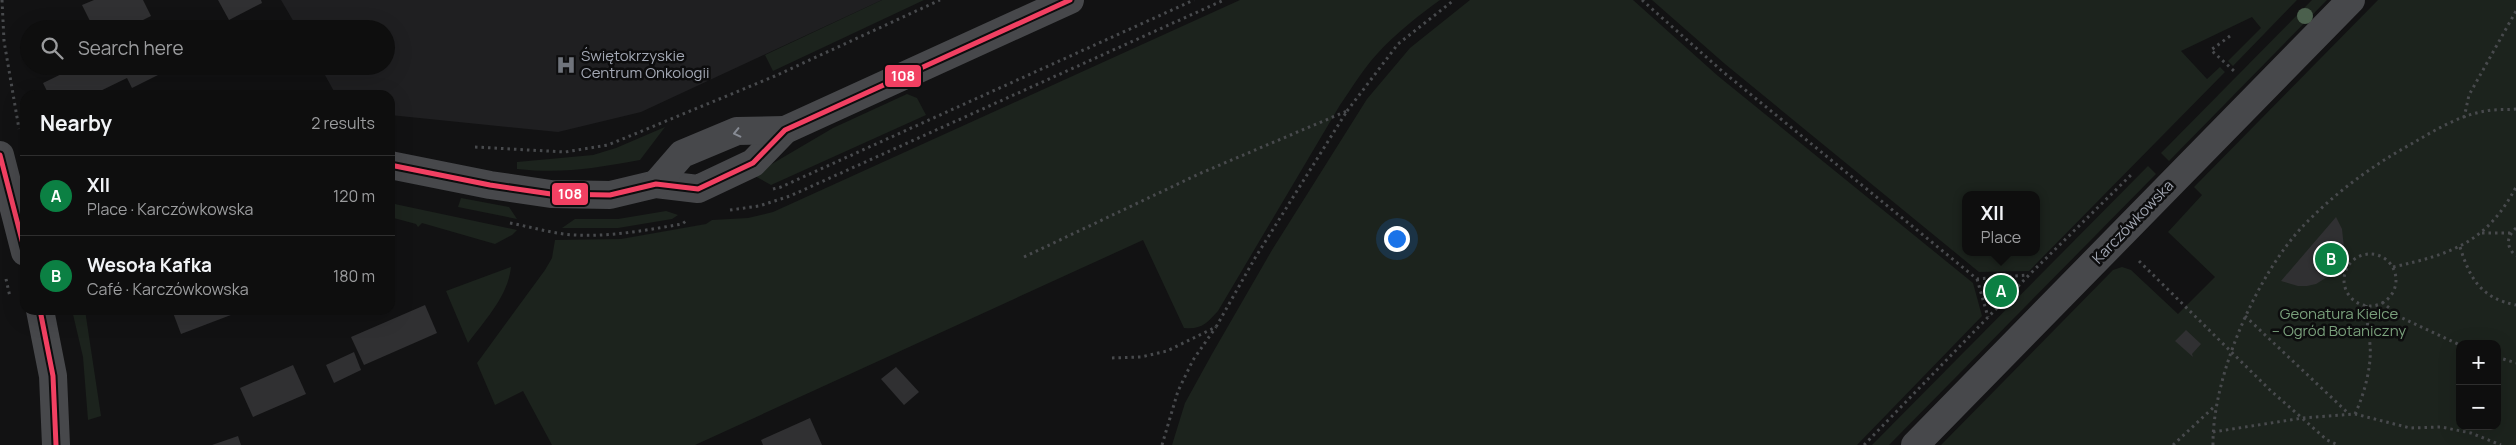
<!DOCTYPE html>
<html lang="en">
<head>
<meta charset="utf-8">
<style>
  body { margin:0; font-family:Manrope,sans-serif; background:#1c1c1c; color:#f1f3f6 }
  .controls { position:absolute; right:15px; bottom:15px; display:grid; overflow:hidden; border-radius:10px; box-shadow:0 5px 20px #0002 }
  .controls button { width:45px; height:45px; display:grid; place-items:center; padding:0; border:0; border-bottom:1px solid #2e2e2e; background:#0e0e0e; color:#f1f3f6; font:25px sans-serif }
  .you { position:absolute; left:1396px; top:238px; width:18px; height:18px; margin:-12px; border:4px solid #fff; border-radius:50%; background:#1a73e8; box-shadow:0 0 0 8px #1a73e833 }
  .badge { display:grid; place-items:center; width:32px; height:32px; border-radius:50%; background:#0b8043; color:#fff; font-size:16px; font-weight:700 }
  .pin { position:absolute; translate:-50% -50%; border:2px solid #fff; box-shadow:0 1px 5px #0006 }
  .popup { position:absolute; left:1962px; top:191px; width:78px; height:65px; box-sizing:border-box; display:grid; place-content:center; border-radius:10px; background:#0e0e0e; filter:drop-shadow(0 1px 4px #0005); font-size:16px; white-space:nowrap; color:#9b9c9e }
  .popup b { font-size:19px; color:#f1f3f6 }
  .popup::after { content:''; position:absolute; left:50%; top:100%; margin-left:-10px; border:10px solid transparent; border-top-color:#0e0e0e }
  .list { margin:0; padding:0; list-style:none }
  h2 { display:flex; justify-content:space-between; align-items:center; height:65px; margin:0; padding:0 20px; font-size:21px }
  h2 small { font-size:16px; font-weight:400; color:#9b9c9e }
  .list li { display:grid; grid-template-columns:32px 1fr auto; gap:15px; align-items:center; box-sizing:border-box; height:80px; padding:0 20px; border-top:1px solid #2e2e2e }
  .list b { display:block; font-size:19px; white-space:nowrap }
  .list p { margin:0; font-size:16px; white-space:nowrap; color:#9b9c9e }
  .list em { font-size:16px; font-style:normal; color:#9b9c9e }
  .icon { flex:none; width:28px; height:28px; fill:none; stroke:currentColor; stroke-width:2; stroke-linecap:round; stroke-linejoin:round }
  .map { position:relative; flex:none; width:2516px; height:445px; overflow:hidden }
  .search { position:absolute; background:#0e0e0e; box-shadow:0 5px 20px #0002; left:20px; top:20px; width:375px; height:55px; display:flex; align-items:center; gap:12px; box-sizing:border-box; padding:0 18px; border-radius:28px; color:#9b9c9e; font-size:19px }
  .panel { position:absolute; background:#0e0e0e; box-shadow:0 5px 20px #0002; left:20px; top:90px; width:375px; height:225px; border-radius:15px }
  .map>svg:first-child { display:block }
  .built { fill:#1f1f21 }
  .green { fill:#1c231d; fill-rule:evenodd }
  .building { fill:#303032 }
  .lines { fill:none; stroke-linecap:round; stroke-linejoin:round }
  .path { stroke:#484a4d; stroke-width:3; stroke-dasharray:2.5 4; stroke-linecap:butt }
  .minor { stroke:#47484b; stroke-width:28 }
  .bus-1-casing { stroke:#0d0d0e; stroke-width:9 }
  .bus-1 { stroke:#f24062; stroke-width:5 }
  .tree { fill:#4b604d }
  .oneway { stroke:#878b94 }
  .labels { text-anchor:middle; stroke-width:5; stroke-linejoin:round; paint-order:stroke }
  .poi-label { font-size:15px; fill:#a3a8b4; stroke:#0d0d0e; text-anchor:start }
  .street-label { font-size:15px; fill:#a3a8b4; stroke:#0d0d0e }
  .park-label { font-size:15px; fill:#7aa07c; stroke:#0d0d0e }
  .line-badge { stroke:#0d0d0e; stroke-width:2 }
  .badge-label { font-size:14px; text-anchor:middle; font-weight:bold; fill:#fff }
</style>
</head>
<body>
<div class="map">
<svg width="2516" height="445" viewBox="0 0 2516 445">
  <rect width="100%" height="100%" fill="#121213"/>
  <path class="built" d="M 281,0 L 882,0 L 641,112 L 558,132 L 390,115 L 390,95 L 336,95 L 320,66 L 386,66 L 386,29 L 298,29 Z"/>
  <g class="green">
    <path d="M 882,0 L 924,0 L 773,71 L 765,55 Z"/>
    <path d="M 1240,0 L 1440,0 C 1418,16 1396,33 1377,54 C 1363,69 1352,88 1340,105 L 1218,311 C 1207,323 1201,330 1184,328 L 1143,240 L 695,445 L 552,445 L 523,391 L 495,405 L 477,363 L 545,270 L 552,258 L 555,240 L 621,239 L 706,224 L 712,220 L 748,218 L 773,212 Z"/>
    <path d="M 1470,0 L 1633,0 L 1718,76 L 1973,283 L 1982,316 L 1857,445 L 1172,445 L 1185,403 L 1212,354 L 1272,250 L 1367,99 L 1410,48 Z"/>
    <path d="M 1652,0 L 2297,0 L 2233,66 L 2228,61 L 2261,28 L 2252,17 L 2181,51 L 2207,79 L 2220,67 L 2225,72 L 2029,271 L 1979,272 L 1725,64 ZM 1966,195 L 2036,195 L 2036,252 L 1966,252 Z"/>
    <path d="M 2312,0 L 2327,0 L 2169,161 L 2161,153 Z"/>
    <path d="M 2378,0 L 2516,0 L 2516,445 L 1941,445 L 2113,270 L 2122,267 L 2131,270 L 2178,314 L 2215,277 L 2168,232 L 2202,195 L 2194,187 ZM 2460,344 L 2497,344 L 2497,426 L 2460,426 Z"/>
    <path d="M 907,94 L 917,98 L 926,115 L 771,185 L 753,175 L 833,128 Z"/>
    <path d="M 665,127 L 640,160 C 594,168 564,174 517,169 L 517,162 L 593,155 L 616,148 Z"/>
    <path d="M 2148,166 L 2156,174 L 1889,445 L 1872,445 Z"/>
    <path d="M 461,198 L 509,207 L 517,219 L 458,207 Z"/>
    <path d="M 390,203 L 517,230 L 512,235 L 495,244 L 422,223 L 418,227 L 416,224 L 390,217 Z"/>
    <path d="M 666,211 L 678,215 L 672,219 L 618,228 L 562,228 L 575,219 L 618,219 Z"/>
    <path d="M 511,267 C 508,296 485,320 468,343 L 446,291 Z"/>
    <path d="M 72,310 L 85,310 L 101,416 L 88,420 L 83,357 Z"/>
  </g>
  <g class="building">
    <path d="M 94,0 L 143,0 L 151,16 L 125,29 L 86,29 L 85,26 L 91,23 L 82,5 Z"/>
    <path d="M 218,0 L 261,0 L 262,3 L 229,20 Z"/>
    <path d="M 169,21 L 172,29 L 153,29 Z"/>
    <path d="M 78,66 L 176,66 L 132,88 L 127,78 L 92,95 L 49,95 L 43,83 Z"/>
    <path d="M 2336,217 L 2342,229 L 2344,248 L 2341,261 L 2332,274 L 2316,284 L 2307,286 L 2298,286 L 2281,281 Z"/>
    <path d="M 425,305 L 437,333 L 364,365 L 351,337 Z"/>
    <path d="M 172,310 L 244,310 L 181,334 Z"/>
    <path d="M 2186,330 L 2201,344 L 2192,354 L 2193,357 L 2175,341 Z"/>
    <path d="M 354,352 L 361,370 L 334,383 L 326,365 Z"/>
    <path d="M 293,365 L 306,394 L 253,417 L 240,388 Z"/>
    <path d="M 896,367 L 919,392 L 904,405 L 881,379 Z"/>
    <path d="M 810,418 L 822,445 L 763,445 L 761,440 Z"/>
    <path d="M 238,436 L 241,445 L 212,445 Z"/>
  </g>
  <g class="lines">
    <g class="path">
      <path d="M 2,0 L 4,41 L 19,129"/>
      <path d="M 1642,0 L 1722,71 L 1977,279 L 2028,275"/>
      <path d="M 2230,36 L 2211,50 L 2234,71"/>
      <path d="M 1347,111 L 1398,44 L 1454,0"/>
      <path d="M 2464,118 L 2469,95 L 2516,11"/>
      <path d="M 475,147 L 565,152 L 608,145 L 775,76 L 940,0"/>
      <path d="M 773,189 L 781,187 L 1194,0"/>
      <path d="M 730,210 L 759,206 L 790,196 L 1224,0"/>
      <path d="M 510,223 C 532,227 553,234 575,235 C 611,237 647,230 682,224 L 686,221"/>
      <path d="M 2516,228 C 2506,237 2506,247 2516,256"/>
      <path d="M 2482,233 L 2510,233"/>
      <path d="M 2460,247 C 2470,279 2481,298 2516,305"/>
      <circle cx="2370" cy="280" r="26"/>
      <path d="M 1024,257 L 1201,173 L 1347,111 L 1255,258 L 1216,327 L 1167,351 L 1141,357 L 1110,358"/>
      <path d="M 2139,261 L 2270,390 L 2327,440 L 2338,445"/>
      <path d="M 2393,267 C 2452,254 2487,242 2516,187"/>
      <path d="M 6,279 L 10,297"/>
      <path d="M 1977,279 L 1988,317"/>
      <path d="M 2382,302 L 2400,317 L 2460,345"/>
      <path d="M 2245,316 L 2348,413"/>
      <path d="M 2497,357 L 2516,363"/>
      <path d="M 2355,414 C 2364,395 2372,366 2370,345 C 2369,331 2366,319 2366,305"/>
      <path d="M 2213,432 L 2303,418 L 2355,414 L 2410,428 L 2441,427 L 2471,433 L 2501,445"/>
      <path d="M 1162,445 L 1178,391 L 1193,360 L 1216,327"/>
      <path d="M 1864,445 L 2029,275 L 2133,173"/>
      <path d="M 2173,445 L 2216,405"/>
      <path d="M 2213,445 C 2212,377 2257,274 2304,225 C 2336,192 2373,165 2413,143 C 2435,130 2460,115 2486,111 C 2495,109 2506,110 2516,109"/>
    </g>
    <g class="minor">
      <path d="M 0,155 L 25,252"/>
      <path d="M 390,165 L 490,185 L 551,194 L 610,195 L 656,184 L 698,189 L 753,163 L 785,130 L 1070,0"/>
      <path d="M 656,184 L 682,154 L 737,131 L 785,130"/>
      <path d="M 40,310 L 53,376 L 56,445"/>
      <path d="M 1915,445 L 2351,0"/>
    </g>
    <defs>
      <g id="bus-1">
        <path d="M 0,155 L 25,252"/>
        <path d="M 390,165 L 490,185 L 551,194 L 610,195 L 656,184 L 698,189 L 753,163 L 785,130 L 1070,0"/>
        <path d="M 40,310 L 53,376 L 56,445"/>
      </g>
    </defs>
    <use href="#bus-1" class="bus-1-casing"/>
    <use href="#bus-1" class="bus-1"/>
  </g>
  <circle class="tree" cx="2305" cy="16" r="8"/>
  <defs><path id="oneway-chevron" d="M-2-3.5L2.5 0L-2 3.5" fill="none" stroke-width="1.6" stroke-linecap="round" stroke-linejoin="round" transform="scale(1.25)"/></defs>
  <use class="oneway" href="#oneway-chevron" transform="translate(737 133) rotate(167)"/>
  <defs>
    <symbol id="hospital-bare" viewBox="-9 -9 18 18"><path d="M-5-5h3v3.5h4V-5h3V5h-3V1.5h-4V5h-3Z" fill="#70747c" stroke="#0d0d0e" stroke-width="2.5" paint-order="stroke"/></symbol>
  </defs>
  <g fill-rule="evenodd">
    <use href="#hospital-bare" x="552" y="51" width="28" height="28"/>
  </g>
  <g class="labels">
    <g class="poi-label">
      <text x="581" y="61">Świętokrzyskie<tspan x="581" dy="17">Centrum Onkologii</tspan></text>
    </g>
    <g class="street-label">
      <text transform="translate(2133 222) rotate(-46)" y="5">Karczówkowska</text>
    </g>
    <g class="park-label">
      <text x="2339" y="319">Geonatura Kielce<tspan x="2339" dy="17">– Ogród Botaniczny</tspan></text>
    </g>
  </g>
  <g class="line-badge">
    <rect x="884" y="64" width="38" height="24" rx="5" fill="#f24062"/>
    <rect x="551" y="182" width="38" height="24" rx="5" fill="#f24062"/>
  </g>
  <g class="badge-label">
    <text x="903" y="81">108</text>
    <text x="570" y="199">108</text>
  </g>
</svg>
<div class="controls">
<button>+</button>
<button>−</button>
</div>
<div class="you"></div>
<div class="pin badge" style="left:2001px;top:291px">A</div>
<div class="popup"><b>XII</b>Place</div>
<div class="pin badge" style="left:2331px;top:259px">B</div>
<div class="search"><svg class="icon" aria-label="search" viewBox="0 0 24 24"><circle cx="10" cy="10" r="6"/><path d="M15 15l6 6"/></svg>Search here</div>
<section class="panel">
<h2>Nearby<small>2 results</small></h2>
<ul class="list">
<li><span class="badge">A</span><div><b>XII</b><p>Place · Karczówkowska</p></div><em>120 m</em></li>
<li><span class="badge">B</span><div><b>Wesoła Kafka</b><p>Café · Karczówkowska</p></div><em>180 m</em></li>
</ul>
</section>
</div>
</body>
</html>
